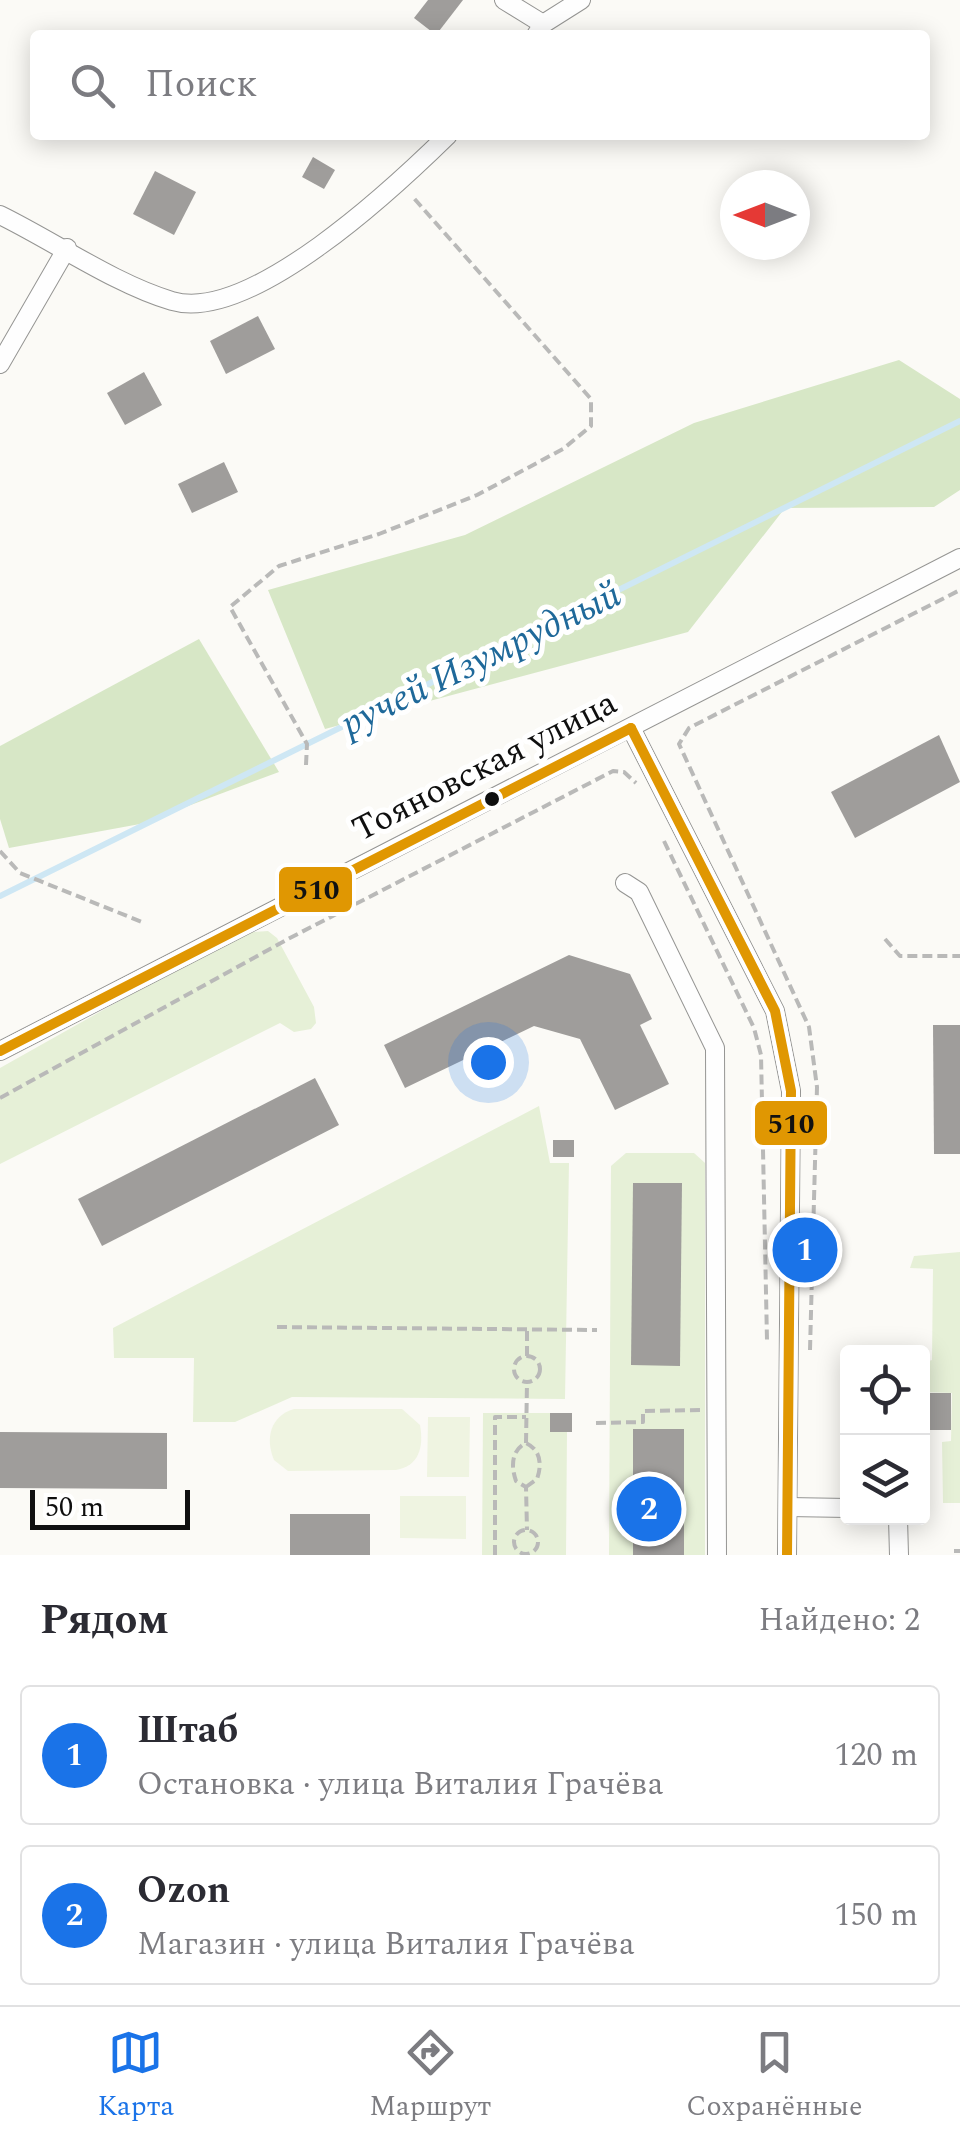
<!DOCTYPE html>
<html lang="ru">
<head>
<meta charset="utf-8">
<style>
  body { margin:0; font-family:Spectral,serif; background:#f7f7f7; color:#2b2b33 }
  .controls { position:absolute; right:30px; bottom:30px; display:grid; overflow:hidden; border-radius:10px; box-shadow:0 5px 25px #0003 }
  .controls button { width:90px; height:90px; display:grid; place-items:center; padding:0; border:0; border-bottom:2px solid #e1e1e2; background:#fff; color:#2b2b33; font:50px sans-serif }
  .compass { position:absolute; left:720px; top:170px; width:90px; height:90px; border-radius:50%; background:#fff; box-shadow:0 5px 25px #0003; rotate:270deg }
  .scale { position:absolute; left:30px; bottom:25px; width:160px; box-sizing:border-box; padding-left:10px; border:5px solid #0f0f0f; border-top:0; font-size:28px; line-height:35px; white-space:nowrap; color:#0f0f0f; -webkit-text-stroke:8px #fff; paint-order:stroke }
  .you { position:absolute; left:488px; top:1062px; width:35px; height:35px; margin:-25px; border:8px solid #fff; border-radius:50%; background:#1a73e8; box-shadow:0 0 0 15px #1a73e833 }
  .badge { display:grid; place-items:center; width:65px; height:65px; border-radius:50%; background:#1a73e8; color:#fff; font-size:32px; font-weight:700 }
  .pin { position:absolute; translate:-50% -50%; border:5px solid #fff; box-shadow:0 2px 10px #0006 }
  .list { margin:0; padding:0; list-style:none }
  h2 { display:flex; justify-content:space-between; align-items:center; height:130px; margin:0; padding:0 40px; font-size:42px }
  h2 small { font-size:32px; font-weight:400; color:#7c7c81 }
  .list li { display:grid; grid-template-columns:65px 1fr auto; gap:30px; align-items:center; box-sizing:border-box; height:140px; margin:0 20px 20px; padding:0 20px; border:2px solid #e1e1e2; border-radius:10px }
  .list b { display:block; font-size:38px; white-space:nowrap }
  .list p { margin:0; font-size:32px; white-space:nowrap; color:#7c7c81 }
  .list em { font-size:32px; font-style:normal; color:#7c7c81 }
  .icon { flex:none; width:55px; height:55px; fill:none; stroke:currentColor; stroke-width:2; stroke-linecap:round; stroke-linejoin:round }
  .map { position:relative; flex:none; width:960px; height:1555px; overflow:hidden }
  .search { position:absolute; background:#fff; box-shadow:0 5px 25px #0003; left:30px; right:30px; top:30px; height:110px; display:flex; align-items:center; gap:25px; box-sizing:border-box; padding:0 35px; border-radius:10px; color:#7c7c81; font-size:38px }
  .sheet { height:450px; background:#fff }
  nav { display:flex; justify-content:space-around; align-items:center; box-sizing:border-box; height:140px; border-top:2px solid #e1e1e2; background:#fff; font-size:28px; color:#7c7c81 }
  nav a { display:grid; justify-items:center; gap:5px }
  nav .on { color:#1a73e8 }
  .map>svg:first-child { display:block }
  .green { fill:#e6f0d7 }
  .forest { fill:#d7e7c6 }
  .pitch { fill:#eff4e1 }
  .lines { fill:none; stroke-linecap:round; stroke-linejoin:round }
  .stream { stroke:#cee7f4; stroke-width:6 }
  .building { fill:#9f9d9b }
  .minor-casing { stroke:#959593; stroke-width:20 }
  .path { stroke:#b9b9b8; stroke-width:4; stroke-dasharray:10 5; stroke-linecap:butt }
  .minor { stroke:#fefefe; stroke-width:18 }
  .bus-1-casing { stroke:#fff; stroke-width:18 }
  .bus-1 { stroke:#e09702; stroke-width:10 }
  .bus-dot { fill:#0f0f0f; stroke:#fff; stroke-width:4 }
  .labels { text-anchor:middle; stroke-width:10; stroke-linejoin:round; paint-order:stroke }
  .street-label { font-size:35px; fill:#0f0f0f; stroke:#fff }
  .water-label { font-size:38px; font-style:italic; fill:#1f699a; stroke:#fff }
  .line-badge { stroke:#fff; stroke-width:4 }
  .pale-badge-label { font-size:28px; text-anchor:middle; font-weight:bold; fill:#111 }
</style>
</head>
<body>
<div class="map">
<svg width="960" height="1555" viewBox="0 0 960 1555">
  <rect width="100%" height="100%" fill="#fbfaf6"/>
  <g class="green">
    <path d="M 268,931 L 277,938 L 314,1007 L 316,1023 L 311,1029 L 294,1032 L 280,1023 L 0,1164 L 0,1068 L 240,933 Z"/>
    <path d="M 539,1106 L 550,1163 L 569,1163 L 565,1399 L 292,1397 L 235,1422 L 193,1422 L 194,1358 L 114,1358 L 113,1328 Z"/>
    <path d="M 626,1153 L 694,1153 L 705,1163 L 705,1555 L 609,1555 L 611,1166 Z"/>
    <path d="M 960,1252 L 960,1503 L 943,1503 L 942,1442 L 951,1441 L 952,1393 L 923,1392 L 923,1363 L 932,1360 L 933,1269 L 910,1268 L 914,1256 Z"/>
    <path d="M 483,1413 L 550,1413 L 550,1432 L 567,1432 L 566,1555 L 482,1555 Z"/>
  </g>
  <g class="forest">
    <path d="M 899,360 L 960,399 L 960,490 L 934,507 L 785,508 L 688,632 L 325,729 L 268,590 L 465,535 L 694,423 Z"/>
    <path d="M 199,639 L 279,772 L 140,824 L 9,848 L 0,819 L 0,746 Z"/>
  </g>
  <g class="pitch">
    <path d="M 294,1409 L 402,1409 L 420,1425 C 424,1447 419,1466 396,1470 L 288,1471 L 274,1460 C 265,1439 270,1416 294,1409 Z"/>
    <path d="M 428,1417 L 470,1417 L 469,1477 L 427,1477 Z"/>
    <path d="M 400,1496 L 466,1496 L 466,1539 L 400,1538 Z"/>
  </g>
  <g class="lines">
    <path class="stream" d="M 0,896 L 960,421"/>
  </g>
  <g class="building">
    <path d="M 428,0 L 463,0 L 436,35 L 414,18 Z"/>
    <path d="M 313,157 L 335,170 L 324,189 L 302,177 Z"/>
    <path d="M 155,171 L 196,192 L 174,235 L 133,214 Z"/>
    <path d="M 258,316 L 275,349 L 226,374 L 210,341 Z"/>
    <path d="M 144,372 L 162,405 L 125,425 L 107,393 Z"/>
    <path d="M 224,462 L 238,492 L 192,513 L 178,484 Z"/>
    <path d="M 939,735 L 960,782 L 855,838 L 831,792 Z"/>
    <path d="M 569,955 L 630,974 L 652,1019 L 640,1025 L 669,1084 L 615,1110 L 580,1039 L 534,1026 L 405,1088 L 384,1045 Z"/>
    <path d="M 933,1025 L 960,1025 L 960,1154 L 934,1154 Z"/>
    <path d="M 315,1078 L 339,1125 L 102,1246 L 78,1199 Z"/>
    <rect x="553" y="1140" width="21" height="17"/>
    <path d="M 633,1183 L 682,1183 L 680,1366 L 631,1365 Z"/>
    <path d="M 923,1393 L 951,1393 L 951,1430 L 924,1430 Z"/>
    <rect x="550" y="1413" width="22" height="19"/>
    <rect x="633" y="1429" width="51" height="126"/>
    <path d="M 0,1432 L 167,1433 L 167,1489 L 0,1488 Z"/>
    <rect x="290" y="1514" width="80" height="41"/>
  </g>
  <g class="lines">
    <defs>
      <g id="minor">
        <path d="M 504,0 L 543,24"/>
        <path d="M 536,35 L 543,24 L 581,0"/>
        <path d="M 0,215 C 55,242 115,284 172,301 C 250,324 396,186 448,135"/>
        <path d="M 0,364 L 67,248"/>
        <path d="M 631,728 L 775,1011 L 791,1091 L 787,1555"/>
        <path d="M 625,883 L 639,892 L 715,1048 L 717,1555"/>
        <path d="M 0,1051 L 960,558"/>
        <path d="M 788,1507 L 848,1508"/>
        <path d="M 898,1518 L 899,1555"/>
      </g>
    </defs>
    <use href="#minor" class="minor-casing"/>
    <g class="path">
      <path d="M 306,765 L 307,744 L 230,607 L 279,566 L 379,534 L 477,495 L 563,449 L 591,426 L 591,399 L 412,196"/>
      <path d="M 664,841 L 754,1028 L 761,1055 L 767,1340"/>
      <path d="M 0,851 L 20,873 L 142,922"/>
      <path d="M 885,939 L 900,956 L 960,956"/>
      <path d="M 0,1098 L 288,939 L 613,771 L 624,772 L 636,783"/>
      <path d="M 277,1327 L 597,1330"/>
      <path d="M 527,1331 L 527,1356"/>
      <path d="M 810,1350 L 817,1087 L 809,1027 L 679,744 L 689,728 L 960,590"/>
      <circle cx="527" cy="1369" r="13"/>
      <path d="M 596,1423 L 643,1422 L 643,1411 L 700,1410"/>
      <path d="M 526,1443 L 527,1383"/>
      <path d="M 526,1487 L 537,1479 C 542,1465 541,1450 526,1443 C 511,1450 511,1467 516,1481 L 526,1487 L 527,1530"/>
      <circle cx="526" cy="1542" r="12"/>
      <path d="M 954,1551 L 960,1551"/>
      <path d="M 495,1555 L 495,1417 L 526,1417"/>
    </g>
    <use href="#minor" class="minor"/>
    <defs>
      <g id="bus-1">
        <path d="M 631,728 L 775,1011 L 791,1091 L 787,1555"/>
        <path d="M 0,1051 L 631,728"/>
      </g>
    </defs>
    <use href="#bus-1" class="bus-1-casing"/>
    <use href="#bus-1" class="bus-1"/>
  </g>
  <circle class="bus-dot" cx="492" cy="799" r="9"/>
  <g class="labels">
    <g class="street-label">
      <text transform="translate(484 765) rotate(-27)" y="12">Тояновская улица</text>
    </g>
    <g class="water-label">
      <text transform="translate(480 658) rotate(-26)" y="13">ручей Изумрудный</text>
    </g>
  </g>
  <g class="line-badge">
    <rect x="277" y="865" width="77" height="49" rx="10" fill="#e09702"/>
    <rect x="753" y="1099" width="76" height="48" rx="10" fill="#e09702"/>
  </g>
  <g class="pale-badge-label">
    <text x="316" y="899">510</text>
    <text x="791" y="1133">510</text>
  </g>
</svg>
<div class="controls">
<button><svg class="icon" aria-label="locate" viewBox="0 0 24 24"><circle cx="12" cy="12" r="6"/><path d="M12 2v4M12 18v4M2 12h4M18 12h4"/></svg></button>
<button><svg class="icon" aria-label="layers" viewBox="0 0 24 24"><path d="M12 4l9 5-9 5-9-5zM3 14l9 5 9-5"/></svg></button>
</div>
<svg class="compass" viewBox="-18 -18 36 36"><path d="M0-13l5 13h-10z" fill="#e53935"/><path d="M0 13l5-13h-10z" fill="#7c7c81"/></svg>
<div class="scale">50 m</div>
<div class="you"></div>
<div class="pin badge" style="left:805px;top:1250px">1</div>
<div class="pin badge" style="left:649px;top:1509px">2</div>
<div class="search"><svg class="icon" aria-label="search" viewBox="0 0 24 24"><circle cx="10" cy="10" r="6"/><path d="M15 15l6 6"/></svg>Поиск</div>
</div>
<section class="sheet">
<h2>Рядом<small>Найдено: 2</small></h2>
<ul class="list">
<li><span class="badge">1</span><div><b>Штаб</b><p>Остановка · улица Виталия Грачёва</p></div><em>120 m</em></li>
<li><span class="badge">2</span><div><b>Ozon</b><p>Магазин · улица Виталия Грачёва</p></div><em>150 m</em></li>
</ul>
</section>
<nav>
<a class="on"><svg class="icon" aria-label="map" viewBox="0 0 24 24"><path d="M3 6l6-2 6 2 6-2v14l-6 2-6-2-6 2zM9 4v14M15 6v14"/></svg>Карта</a>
<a><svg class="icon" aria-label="directions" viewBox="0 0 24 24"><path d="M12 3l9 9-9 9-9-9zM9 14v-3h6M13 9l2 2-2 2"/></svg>Маршрут</a>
<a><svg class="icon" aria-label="saved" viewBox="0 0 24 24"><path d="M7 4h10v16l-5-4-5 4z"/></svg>Сохранённые</a>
</nav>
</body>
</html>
